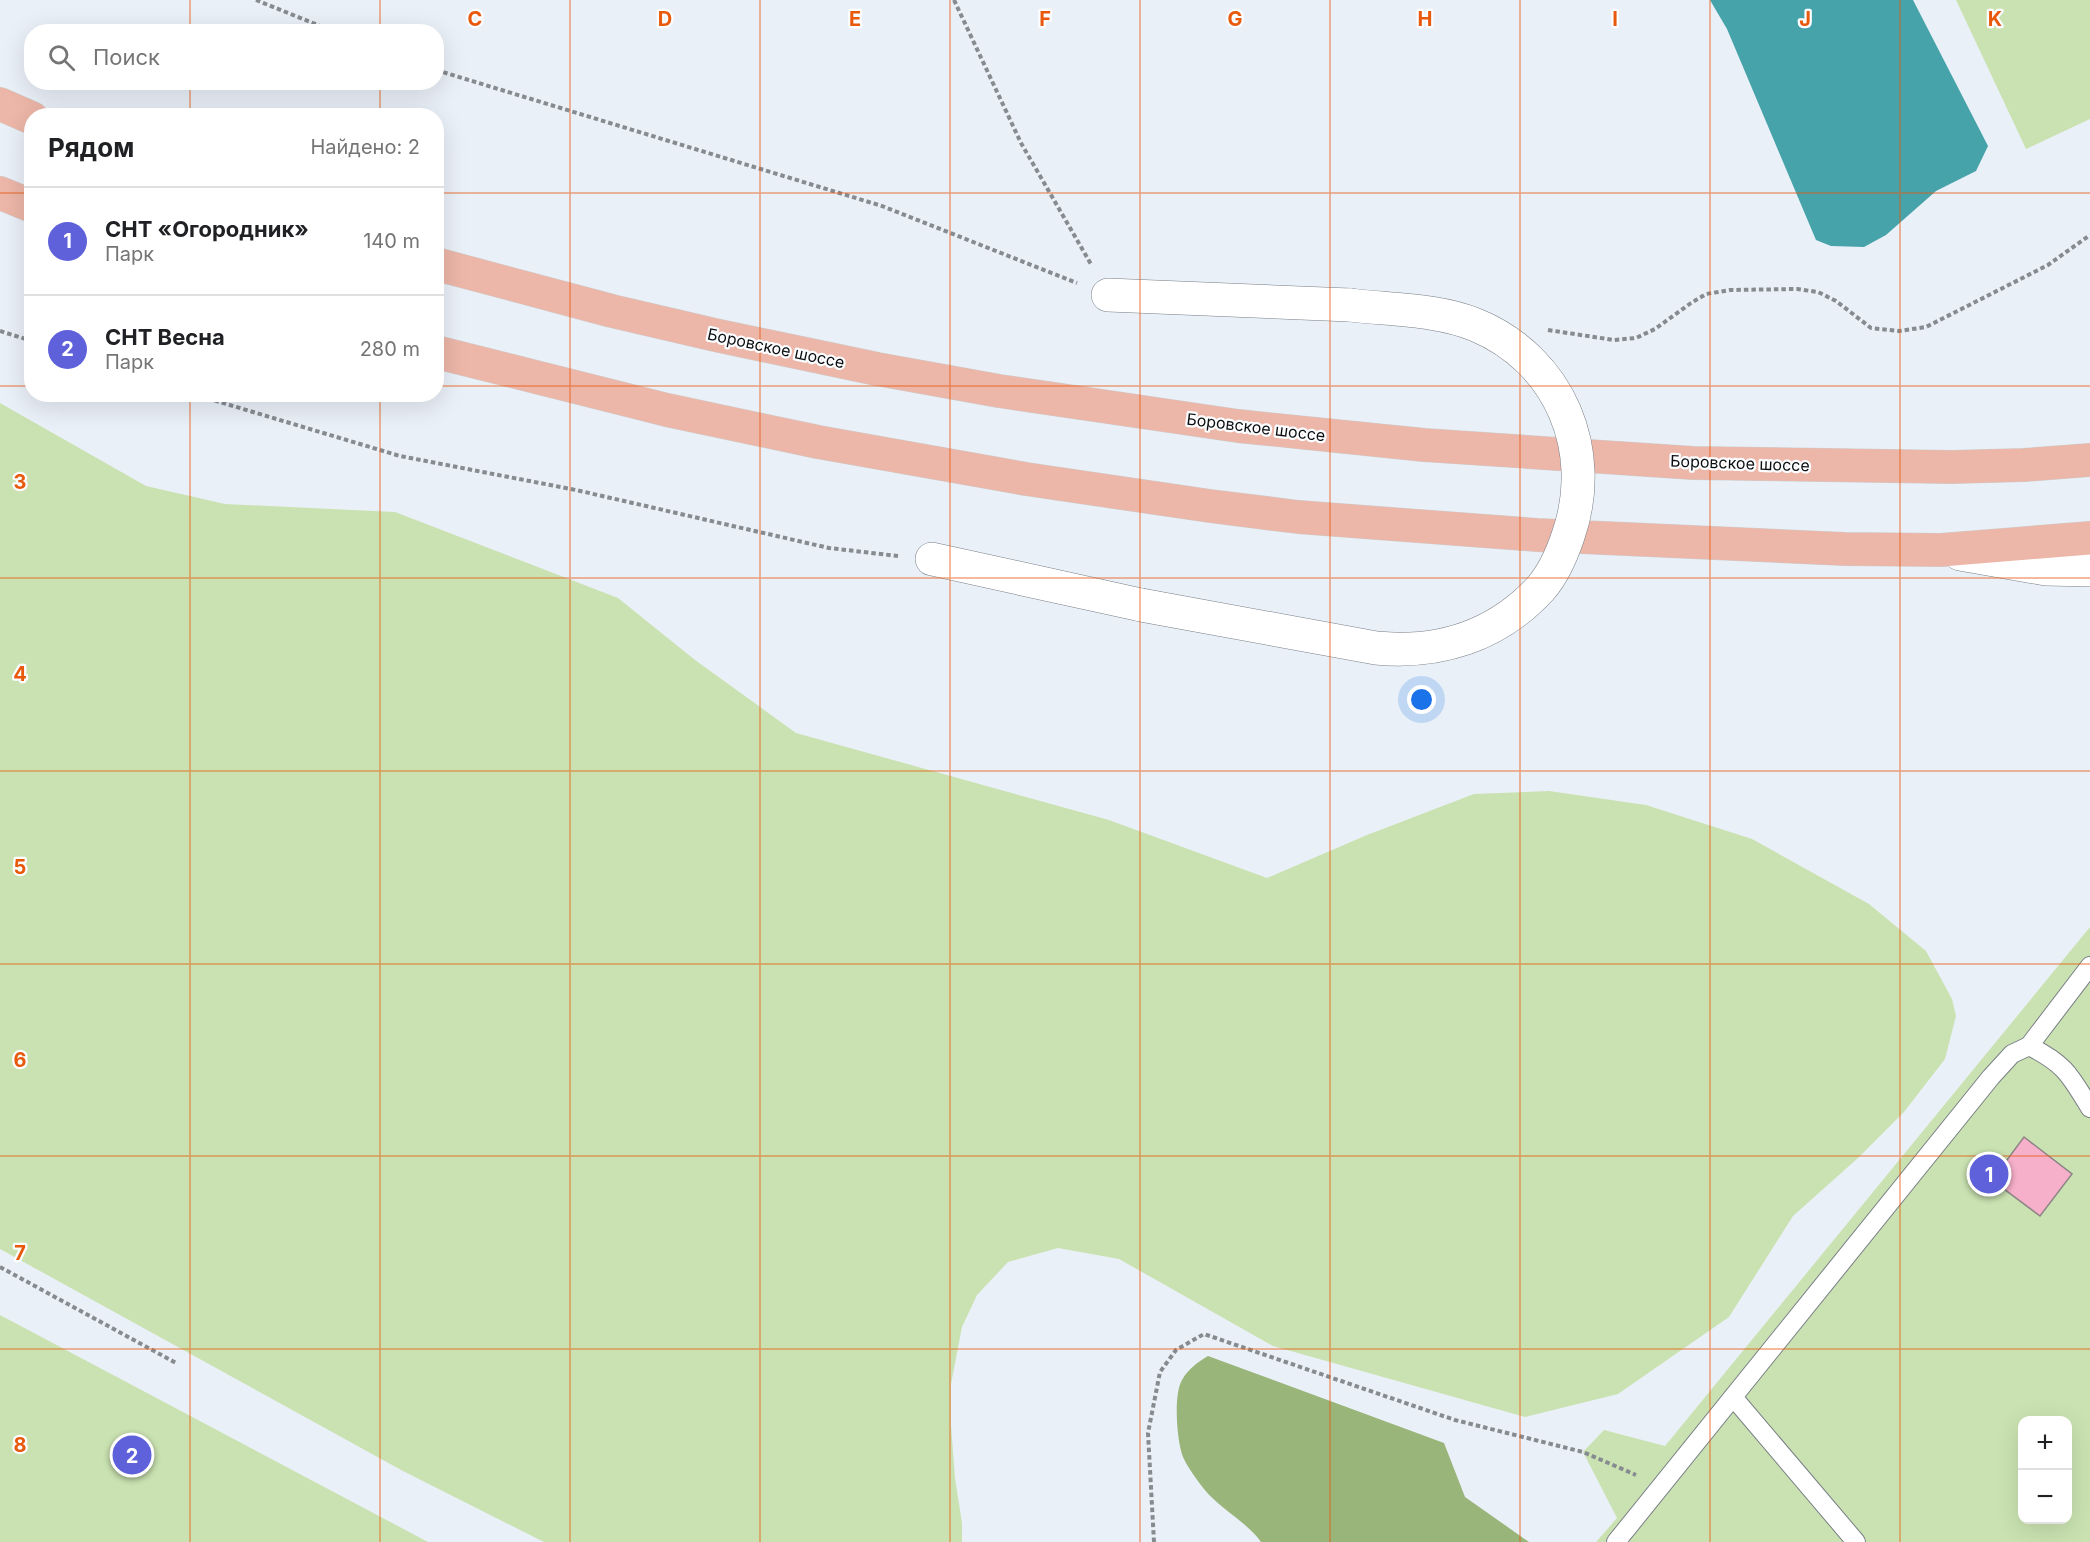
<!DOCTYPE html>
<html lang="ru">
<head>
<meta charset="utf-8">
<style>
  body { margin:0; font-family:Inter,sans-serif; background:#f2f2f2; color:#202124 }
  .controls { position:absolute; right:18px; bottom:18px; display:grid; overflow:hidden; border-radius:12px; box-shadow:0 6px 24px #0002 }
  .controls button { width:54px; height:54px; display:grid; place-items:center; padding:0; border:0; border-bottom:2px solid #e0e0e0; background:#fff; color:#202124; font:30px sans-serif }
  .you { position:absolute; left:1422px; top:700px; width:21px; height:21px; margin:-15px; border:4px solid #fff; border-radius:50%; background:#1a73e8; box-shadow:0 0 0 9px #1a73e833 }
  .badge { display:grid; place-items:center; width:39px; height:39px; border-radius:50%; background:#5e61da; color:#fff; font-size:20px; font-weight:700 }
  .pin { position:absolute; translate:-50% -50%; border:3px solid #fff; box-shadow:0 2px 6px #0006 }
  .list { margin:0; padding:0; list-style:none }
  h2 { display:flex; justify-content:space-between; align-items:center; height:78px; margin:0; padding:0 24px; font-size:26px }
  h2 small { font-size:20px; font-weight:400; color:#757577 }
  .list li { display:grid; grid-template-columns:39px 1fr auto; gap:18px; align-items:center; box-sizing:border-box; height:108px; padding:0 24px; border-top:2px solid #e0e0e0 }
  .list b { display:block; font-size:22px; white-space:nowrap }
  .list p { margin:0; font-size:20px; white-space:nowrap; color:#757577 }
  .list em { font-size:20px; font-style:normal; color:#757577 }
  .icon { flex:none; width:33px; height:33px; fill:none; stroke:currentColor; stroke-width:2; stroke-linecap:round; stroke-linejoin:round }
  .map { position:relative; flex:none; width:2090px; height:1542px; overflow:hidden }
  .search { position:absolute; background:#fff; box-shadow:0 6px 24px #0002; left:24px; top:24px; width:420px; height:66px; display:flex; align-items:center; gap:15px; box-sizing:border-box; padding:0 21px; border-radius:24px; color:#757577; font-size:22px }
  .panel { position:absolute; background:#fff; box-shadow:0 6px 24px #0002; left:24px; top:108px; width:420px; height:294px; border-radius:24px }
  .map>svg:first-child { display:block }
  .green { fill:#cae2b1; fill-rule:evenodd }
  .forest { fill:#99b57a }
  .water { fill:#46a3aa }
  .building { fill:#f7b0c9; stroke:#8d8487; stroke-width:1.5 }
  .lines { fill:none; stroke-linecap:round; stroke-linejoin:round }
  .service-casing { stroke:#797f86; stroke-width:20 }
  .minor-casing { stroke:#797f86; stroke-width:34 }
  .tertiary-casing { stroke:#797f86; stroke-width:34 }
  .primary-casing { stroke:#cecfcf; stroke-width:34 }
  .path { stroke:#868b90; stroke-width:4; stroke-dasharray:4.5 3; stroke-linecap:butt }
  .service { stroke:#fff; stroke-width:18 }
  .minor { stroke:#fff; stroke-width:33 }
  .tertiary { stroke:#fff; stroke-width:33 }
  .primary { stroke:#ecb6a8; stroke-width:33 }
  .minor-bridge-casing { stroke:#797f86; stroke-width:34; stroke-linecap:butt }
  .minor-bridge { stroke:#fff; stroke-width:33 }
  .grid { fill:none; stroke:#e8590c; stroke-width:1.5; stroke-opacity:0.55 }
  .labels { text-anchor:middle; stroke-width:4.5; stroke-linejoin:round; paint-order:stroke }
  .street-label { font-size:16px; fill:#0b0d0f; stroke:#fcfdff }
  .grid-label { font-size:20px; text-anchor:middle; font-weight:bold; fill:#e8590c; stroke:#fcfdff; stroke-width:4.5; stroke-linejoin:round; paint-order:stroke }
</style>
</head>
<body>
<div class="map">
<svg width="2090" height="1542" viewBox="0 0 2090 1542">
  <rect width="100%" height="100%" fill="#eaf0f8"/>
  <g class="green">
    <path d="M 1956,0 L 2090,0 L 2090,119 L 2026,149 Z"/>
    <path d="M 0,403 L 146,486 L 225,504 L 395,512 L 618,598 L 695,660 L 796,733 L 1109,820 L 1267,878 L 1367,835 L 1474,794 L 1549,791 L 1646,805 L 1752,839 L 1869,904 L 1926,951 L 1952,999 L 1956,1016 L 1945,1059 L 1904,1112 L 1858,1158 L 1793,1216 L 1729,1317 L 1618,1394 L 1525,1417 L 1273,1346 L 1119,1259 L 1058,1248 L 1008,1262 L 977,1295 L 962,1327 L 951,1384 L 951,1425 L 955,1478 L 962,1523 L 962,1542 L 544,1542 L 403,1471 L 0,1249 Z"/>
    <path d="M 2090,927 L 2090,1542 L 1596,1542 L 1617,1518 L 1583,1452 L 1604,1430 L 1665,1446 ZM 2022,1420 L 2068,1420 L 2068,1520 L 2022,1520 Z"/>
    <path d="M 0,1315 L 428,1542 L 0,1542 Z"/>
  </g>
  <path class="forest" d="M 1208,1356 L 1444,1443 L 1465,1497 L 1529,1542 L 1261,1542 C 1246,1521 1220,1509 1204,1489 C 1197,1480 1188,1468 1183,1457 C 1177,1442 1173,1395 1182,1380 C 1188,1369 1198,1362 1208,1356 Z"/>
  <path class="water" d="M 1710,0 L 1913,0 L 1988,146 L 1976,171 L 1936,191 L 1886,235 L 1864,247 L 1831,246 L 1816,240 L 1727,29 Z"/>
  <path class="building" d="M 2024,1137 L 2072,1174 L 2040,1216 L 1992,1180 Z"/>
  <g class="lines">
    <defs>
      <g id="service">
        <path d="M 2029,1046 L 2090,966"/>
        <path d="M 1733,1397 L 1856,1542"/>
        <path d="M 1616,1542 L 1991,1077 L 2012,1054 L 2029,1046 C 2065,1064 2070,1075 2090,1108"/>
      </g>
      <g id="minor">
        <path d="M 1108,295 L 1350,305"/>
        <path d="M 932,559 L 1141,605"/>
      </g>
      <path id="tertiary" d="M 1960,554 L 2046,569 L 2090,570"/>
      <g id="primary">
        <path d="M 0,104 L 32,118"/>
        <path d="M 0,193 L 32,206"/>
        <path d="M 436,264 L 612,311 L 715,335 L 877,369 L 999,391 L 1238,426 L 1424,445 L 1693,463 L 1952,467 L 2024,465 L 2090,460"/>
        <path d="M 436,352 L 667,410 L 818,442 L 1026,479 L 1210,506 L 1298,517 L 1537,535 L 1845,549 L 1941,550 L 2090,538"/>
      </g>
    </defs>
    <use href="#service" class="service-casing"/>
    <use href="#minor" class="minor-casing"/>
    <use href="#tertiary" class="tertiary-casing"/>
    <use href="#primary" class="primary-casing"/>
    <g class="path">
      <path d="M 256,0 L 335,32"/>
      <path d="M 954,0 L 1021,143 L 1092,266"/>
      <path d="M 436,70 L 882,206 L 1077,283"/>
      <path d="M 1548,330 L 1614,340 L 1636,338 L 1655,329 L 1691,303 L 1706,294 L 1730,290 L 1797,289 L 1818,292 L 1836,301 L 1871,328 L 1899,331 L 1926,327 L 2048,265 L 2090,235"/>
      <path d="M 0,331 L 32,341"/>
      <path d="M 193,394 L 400,456 L 576,490 L 829,548 L 898,556"/>
      <path d="M 0,1267 L 176,1363"/>
      <path d="M 1154,1542 L 1148,1433 L 1160,1372 L 1176,1350 L 1204,1334 L 1455,1420 L 1583,1452 L 1636,1475"/>
    </g>
    <use href="#service" class="service"/>
    <use href="#minor" class="minor"/>
    <use href="#tertiary" class="tertiary"/>
    <use href="#primary" class="primary"/>
    <defs>
      <path id="minor-bridge" d="M 1141,605 L 1376,648 C 1439,654 1497,636 1541,588 C 1553,574 1562,554 1568,536 C 1598,451 1560,360 1476,325 C 1437,309 1391,310 1350,305"/>
    </defs>
    <use href="#minor-bridge" class="minor-bridge-casing"/>
    <use href="#minor-bridge" class="minor-bridge"/>
  </g>
  <path class="grid" d="M 190,0 L 190,32M 380,0 L 380,32M 570,0 L 570,1542M 760,0 L 760,1542M 950,0 L 950,1542M 1140,0 L 1140,1542M 1330,0 L 1330,1542M 1520,0 L 1520,1542M 1710,0 L 1710,1542M 1900,0 L 1900,1542M 190,82 L 190,116M 380,82 L 380,116M 0,193 L 32,193M 436,193 L 2090,193M 0,386 L 32,386M 436,386 L 2090,386M 190,394 L 190,1542M 380,394 L 380,1542M 0,578 L 2090,578M 0,771 L 2090,771M 0,964 L 2090,964M 0,1156 L 2090,1156M 0,1349 L 2090,1349"/>
  <g class="labels">
    <g class="street-label">
      <text transform="translate(776 348) rotate(12)" y="6">Боровское шоссе</text>
      <text transform="translate(1256 427) rotate(7)" y="6">Боровское шоссе</text>
      <text transform="translate(1740 463) rotate(2)" y="6">Боровское шоссе</text>
    </g>
  </g>
  <g class="grid-label">
    <text x="475" y="26">C</text>
    <text x="665" y="26">D</text>
    <text x="855" y="26">E</text>
    <text x="1045" y="26">F</text>
    <text x="1235" y="26">G</text>
    <text x="1425" y="26">H</text>
    <text x="1615" y="26">I</text>
    <text x="1805" y="26">J</text>
    <text x="1995" y="26">K</text>
    <text x="20" y="489">3</text>
    <text x="20" y="681">4</text>
    <text x="20" y="874">5</text>
    <text x="20" y="1067">6</text>
    <text x="20" y="1260">7</text>
    <text x="20" y="1452">8</text>
  </g>
</svg>
<div class="controls">
<button>+</button>
<button>−</button>
</div>
<div class="you"></div>
<div class="pin badge" style="left:1989px;top:1174px">1</div>
<div class="pin badge" style="left:132px;top:1455px">2</div>
<div class="search"><svg class="icon" aria-label="search" viewBox="0 0 24 24"><circle cx="10" cy="10" r="6"/><path d="M15 15l6 6"/></svg>Поиск</div>
<section class="panel">
<h2>Рядом<small>Найдено: 2</small></h2>
<ul class="list">
<li><span class="badge">1</span><div><b>СНТ «Огородник»</b><p>Парк</p></div><em>140 m</em></li>
<li><span class="badge">2</span><div><b>СНТ Весна</b><p>Парк</p></div><em>280 m</em></li>
</ul>
</section>
</div>
</body>
</html>
